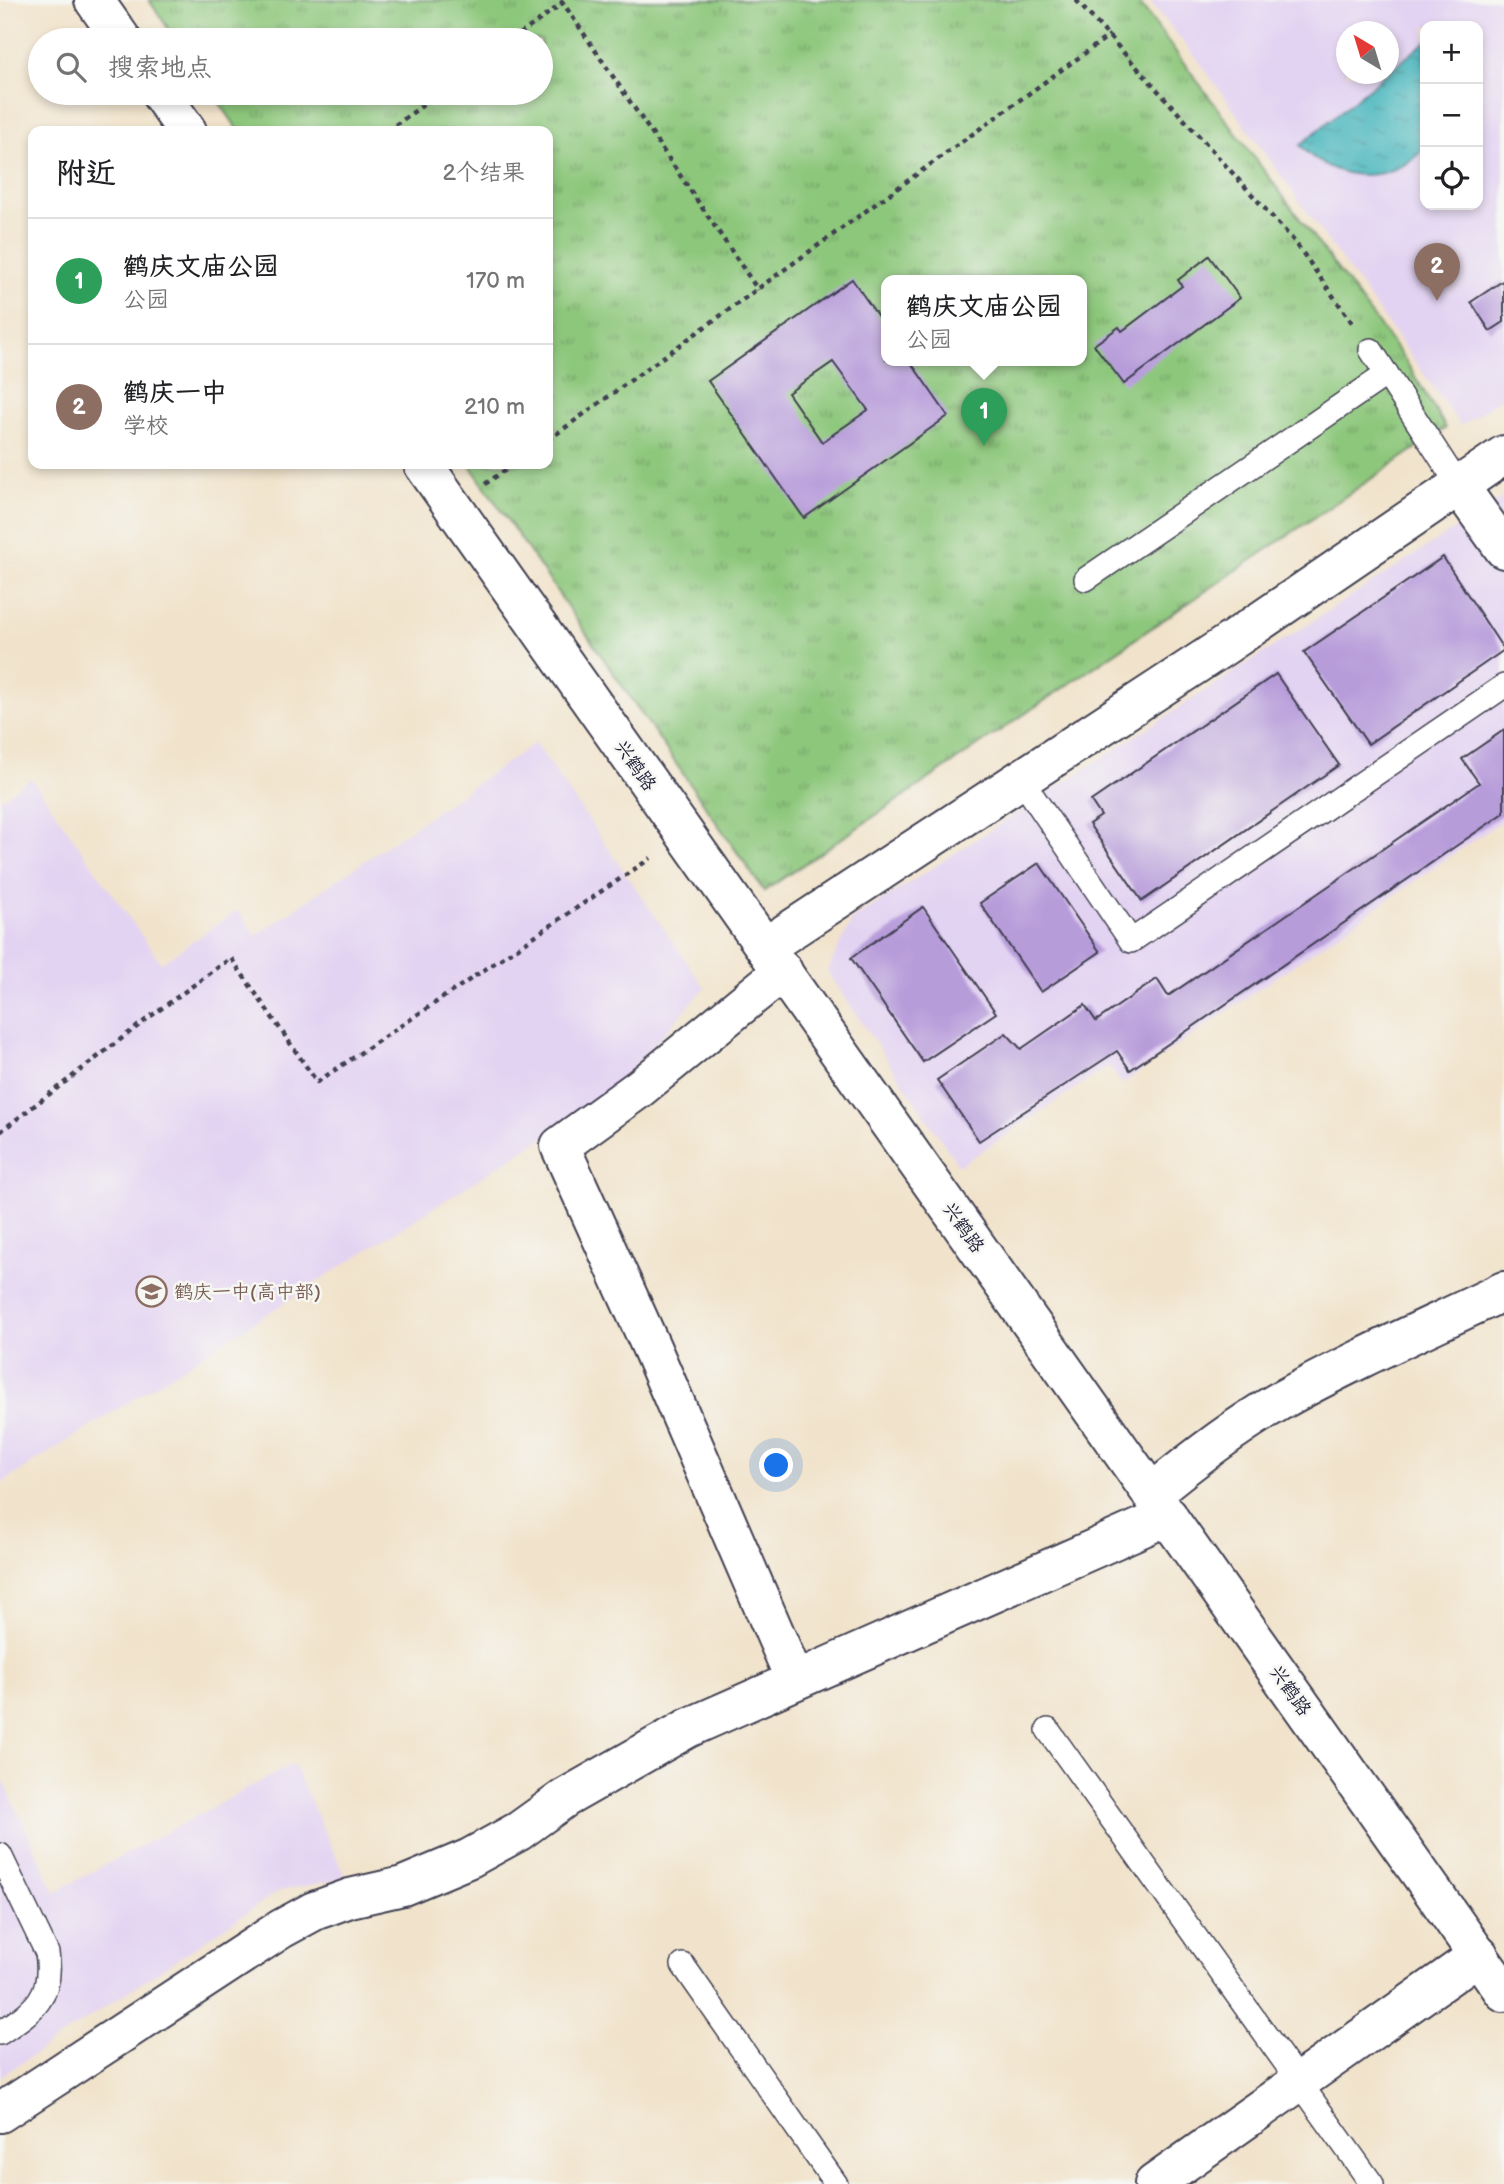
<!DOCTYPE html>
<html lang="zh">
<head>
<meta charset="utf-8">
<style>
  body { margin:0; font-family:"Balsamiq Sans","LXGW WenKai TC",sans-serif; background:#f6f6f6; color:#202124 }
  .controls { position:absolute; right:21px; top:21px; display:grid; overflow:hidden; border-radius:14px; box-shadow:0 4px 10px #0003 }
  .controls button { width:63px; height:63px; display:grid; place-items:center; padding:0; border:0; border-bottom:2px solid #e0e0e0; background:#fff; color:#202124; font:35px sans-serif }
  .compass { position:absolute; left:1336px; top:21px; width:63px; height:63px; border-radius:50%; background:#fff; box-shadow:0 4px 10px #0003; rotate:322deg }
  .you { position:absolute; left:777px; top:1466px; width:24px; height:24px; margin:-18px; border:5px solid #fff; border-radius:50%; background:#1a73e8; box-shadow:0 0 0 10px #1a73e833 }
  .badge { display:grid; place-items:center; width:46px; height:46px; border-radius:50%; background:#d1495b; color:#fff; font-size:23px; font-weight:700 }
  .pin { position:absolute; translate:-50% -58px; filter:drop-shadow(0 2px 4px #0008) }
  .pin::after { content:''; position:absolute; top:37px; width:24px; height:21px; background:inherit; clip-path:polygon(0 0,100% 0,50% 100%) }
  .popup { position:absolute; left:881px; top:275px; width:206px; height:91px; box-sizing:border-box; display:grid; place-content:center; border-radius:14px; background:#fff; filter:drop-shadow(0 2px 5px #0005); font-size:23px; white-space:nowrap; color:#757577 }
  .popup b { font-size:26px; color:#202124 }
  .popup::after { content:''; position:absolute; left:50%; top:100%; margin-left:-14px; border:14px solid transparent; border-top-color:#fff }
  .list { margin:0; padding:0; list-style:none }
  h2 { display:flex; justify-content:space-between; align-items:center; height:91px; margin:0; padding:0 28px; font-size:30px }
  h2 small { font-size:23px; font-weight:400; color:#757577 }
  .list li { display:grid; grid-template-columns:46px 1fr auto; gap:21px; align-items:center; box-sizing:border-box; height:126px; padding:0 28px; border-top:2px solid #e0e0e0 }
  .list b { display:block; font-size:26px; white-space:nowrap }
  .list p { margin:0; font-size:23px; white-space:nowrap; color:#757577 }
  .list em { font-size:23px; font-style:normal; color:#757577 }
  .icon { flex:none; width:38px; height:38px; fill:none; stroke:currentColor; stroke-width:2; stroke-linecap:round; stroke-linejoin:round }
  .map { position:relative; flex:none; width:1504px; height:2184px; overflow:hidden }
  .search { position:absolute; background:#fff; box-shadow:0 4px 10px #0003; left:28px; top:28px; width:525px; height:77px; display:flex; align-items:center; gap:18px; box-sizing:border-box; padding:0 24px; border-radius:38px; color:#757577; font-size:26px }
  .panel { position:absolute; background:#fff; box-shadow:0 4px 10px #0003; left:28px; top:126px; width:525px; height:343px; border-radius:14px }
  .map>svg:first-child { display:block }
  .built { fill:#e3d3f2; fill-rule:evenodd }
  .park { fill:url(#park-tufts); stroke:#58745c; stroke-width:2; fill-rule:evenodd }
  .water { fill:url(#water-ripples); stroke:#346c7c; stroke-width:2 }
  .building { fill:#b79cda; fill-rule:evenodd }
  .lines { fill:none; stroke-linecap:round; stroke-linejoin:round }
  .lane-casing { stroke:#413f51; stroke-width:26 }
  .street-casing { stroke:#413f51; stroke-width:42 }
  .secondary-casing { stroke:#413f51; stroke-width:42 }
  .path { stroke:#413f51; stroke-width:4.5; stroke-dasharray:5 5; stroke-linecap:butt }
  .lane { stroke:#fff; stroke-width:23 }
  .street { stroke:#fff; stroke-width:38 }
  .secondary { stroke:#fff; stroke-width:38 }
  .labels { text-anchor:middle; stroke-width:5; stroke-linejoin:round; paint-order:stroke }
  .street-label { font-size:19px; fill:#22223b; stroke:#f6f6f2 }
  .education-label { font-size:19px; fill:#785e54; stroke:#f6f6f2; text-anchor:start }
</style>
</head>
<body>
<div class="map">
<svg width="1504" height="2184" viewBox="0 0 1504 2184">
  <defs>
    <pattern id="park-tufts" width="24" height="20" patternUnits="userSpaceOnUse" patternTransform="scale(1.75)"><rect width="24" height="20" fill="#8dc77c"/><path d="M3 7l-1-3M5 7V3M7 7l1-3M15 17l-1-3M17 17v-4M19 17l1-3" fill="none" stroke="#73a167"/></pattern>
    <pattern id="water-ripples" width="26" height="14" patternUnits="userSpaceOnUse" patternTransform="scale(1.75)"><rect width="26" height="14" fill="#45b5bc"/><path d="M2 4q2-2 4 0t4 0M15 11q2-2 4 0t4 0" fill="none" stroke="#39939a"/></pattern>
  </defs>
  <rect width="100%" height="100%" fill="#f6f6f2"/>
  <filter id="ink" filterUnits="userSpaceOnUse"><feTurbulence type="fractalNoise" baseFrequency=".0143" numOctaves="2"/><feDisplacementMap in="SourceGraphic" scale="14" xChannelSelector="R" yChannelSelector="G"/><feConvolveMatrix kernelMatrix="1 2 1 2 8 2 1 2 1" color-interpolation-filters="sRGB"/></filter>
  <filter id="wash" filterUnits="userSpaceOnUse"><feTurbulence type="fractalNoise" baseFrequency=".00686" numOctaves="4" result="noise"/><feDisplacementMap in="SourceGraphic" scale="28" xChannelSelector="R" yChannelSelector="G"/><feGaussianBlur stdDeviation="1.57" result="paint"/><feColorMatrix in="noise" values="0 0 0 0 0 0 0 0 0 0 0 0 0 0 0 0 0 1.4 0 .05"/><feComposite in="paint" operator="in"/></filter>
  <g filter="url(#wash)">
    <rect width="100%" height="100%" fill="#f1e3cb"/>
    <g class="built">
      <path d="M 1149,0 L 1504,0 L 1504,396 L 1461,426 L 1198,60 ZM 1425,26 L 1478,26 L 1478,205 L 1425,205 ZM 1346,32 L 1388,32 L 1388,74 L 1346,74 Z"/>
      <path d="M 1504,497 L 1504,819 L 1122,1084 L 1109,1066 L 959,1166 L 827,971 L 852,920 Z"/>
      <path d="M 535,743 L 705,988 L 604,1099 L 0,1484 L 0,799 L 31,778 L 161,963 L 238,910 L 256,936 Z"/>
      <path d="M 293,1764 L 346,1878 L 279,1891 L 0,2077 L 0,1773 L 55,1892 Z"/>
    </g>
    <path class="park" d="M 149,0 L 1137,0 L 1405,360 L 1446,428 L 764,891 L 469,464 L 548,464 L 548,131 L 239,131 L 213,93 L 541,93 L 541,40 L 176,40 ZM 886,280 L 1082,280 L 1082,360 L 886,360 Z"/>
    <path class="water" d="M 1425,42 L 1425,147 C 1392,186 1333,183 1300,145 Z"/>
    <g id="blocks">
      <g class="building">
        <path d="M 1209,256 L 1240,298 L 1124,384 L 1094,345 L 1119,327 L 1122,331 L 1182,286 L 1178,280 Z"/>
        <path d="M 852,279 L 886,328 L 886,360 L 909,360 L 948,416 L 804,518 L 708,381 ZM 833,362 L 868,410 L 822,442 L 788,393 Z"/>
        <path d="M 1504,280 L 1504,322 L 1490,331 L 1471,302 Z"/>
        <path d="M 1443,557 L 1504,650 L 1368,744 L 1304,652 Z"/>
        <path d="M 1276,674 L 1339,765 L 1142,901 L 1089,824 L 1101,816 L 1091,801 Z"/>
        <path d="M 1504,730 L 1504,813 L 1130,1070 L 1117,1051 L 979,1141 L 937,1080 L 1006,1033 L 1021,1049 L 1085,1005 L 1096,1021 L 1157,979 L 1168,996 L 1479,783 L 1462,759 Z"/>
        <path d="M 1039,863 L 1100,952 L 1041,992 L 980,903 Z"/>
        <path d="M 923,907 L 996,1013 L 923,1062 L 851,958 Z"/>
      </g>
    </g>
  </g>
  <g filter="url(#ink)">
    <use href="#blocks" fill-opacity="0" stroke="#413f51" stroke-width="2"/>
    <g class="lines">
      <defs>
        <g id="lane">
          <path d="M 1371,350 L 1459,486"/>
          <path d="M 1086,579 L 1387,374"/>
          <path d="M 1021,779 L 1131,941 L 1504,686"/>
          <path d="M 1048,1730 L 1372,2184"/>
          <path d="M 0,1855 L 47,1953 C 54,1997 34,2010 0,2033"/>
          <path d="M 683,1965 L 836,2184"/>
        </g>
        <g id="street">
          <path d="M 1459,486 L 1504,549"/>
          <path d="M 783,971 L 640,1088 L 560,1146 L 652,1349 L 795,1680"/>
          <path d="M 1152,1493 C 1192,1460 1233,1428 1278,1402 C 1351,1361 1429,1327 1504,1291"/>
          <path d="M 0,2113 L 281,1929 L 314,1911 L 350,1898 L 403,1886 L 470,1858 L 519,1831 L 565,1798 L 688,1728 L 1168,1516"/>
          <path d="M 1154,2184 L 1479,1955"/>
        </g>
        <g id="secondary">
          <path d="M 94,0 L 122,40"/>
          <path d="M 160,93 L 187,131"/>
          <path d="M 423,464 L 1504,1992"/>
          <path d="M 765,947 L 1221,648 L 1504,455"/>
        </g>
      </defs>
      <use href="#lane" class="lane-casing"/>
      <use href="#street" class="street-casing"/>
      <use href="#secondary" class="secondary-casing"/>
      <g class="path">
        <path d="M 561,0 L 758,290"/>
        <path d="M 1076,0 L 1295,242 L 1353,324"/>
        <path d="M 512,40 L 567,0"/>
        <path d="M 387,131 L 440,93"/>
        <path d="M 548,440 L 1110,35"/>
        <path d="M 485,484 L 514,464"/>
        <path d="M 0,1132 L 151,1016 L 231,958 L 317,1082 L 651,858"/>
      </g>
      <use href="#lane" class="lane"/>
      <use href="#street" class="street"/>
      <use href="#secondary" class="secondary"/>
    </g>
  </g>
  <defs>
    <symbol id="school-ring" viewBox="-11 -11 22 22"><circle r="9.5" fill="#f6f6f2" stroke="#8d6e63" stroke-width="1.5"/><path d="M0-5L7-2L0 1L-7-2ZM-4 1L0 2.5L4 1V4Q0 6-4 4Z" fill="#8d6e63"/></symbol>
  </defs>
  <g fill-rule="evenodd">
    <use href="#school-ring" x="134" y="1274" width="35" height="35"/>
  </g>
  <g class="labels">
    <g class="street-label">
      <text transform="translate(636 765) rotate(55)" y="7">兴鹤路</text>
      <text transform="translate(964 1227) rotate(55)" y="7">兴鹤路</text>
      <text transform="translate(1291 1690) rotate(55)" y="7">兴鹤路</text>
    </g>
    <g class="education-label">
      <text x="174" y="1298">鹤庆一中(高中部)</text>
    </g>
  </g>
</svg>
<div class="controls">
<button>+</button>
<button>−</button>
<button><svg class="icon" aria-label="locate" viewBox="0 0 24 24"><circle cx="12" cy="12" r="6"/><path d="M12 2v4M12 18v4M2 12h4M18 12h4"/></svg></button>
</div>
<svg class="compass" viewBox="-18 -18 36 36"><path d="M0-13l5 13h-10z" fill="#e53935"/><path d="M0 13l5-13h-10z" fill="#757577"/></svg>
<div class="you"></div>
<div class="pin badge" style="left:984px;top:446px;background:#2e9e5b">1</div>
<div class="popup"><b>鹤庆文庙公园</b>公园</div>
<div class="pin badge" style="left:1437px;top:301px;background:#8d6e63">2</div>
<div class="search"><svg class="icon" aria-label="search" viewBox="0 0 24 24"><circle cx="10" cy="10" r="6"/><path d="M15 15l6 6"/></svg>搜索地点</div>
<section class="panel">
<h2>附近<small>2个结果</small></h2>
<ul class="list">
<li><span class="badge" style="background:#2e9e5b">1</span><div><b>鹤庆文庙公园</b><p>公园</p></div><em>170 m</em></li>
<li><span class="badge" style="background:#8d6e63">2</span><div><b>鹤庆一中</b><p>学校</p></div><em>210 m</em></li>
</ul>
</section>
</div>
</body>
</html>
